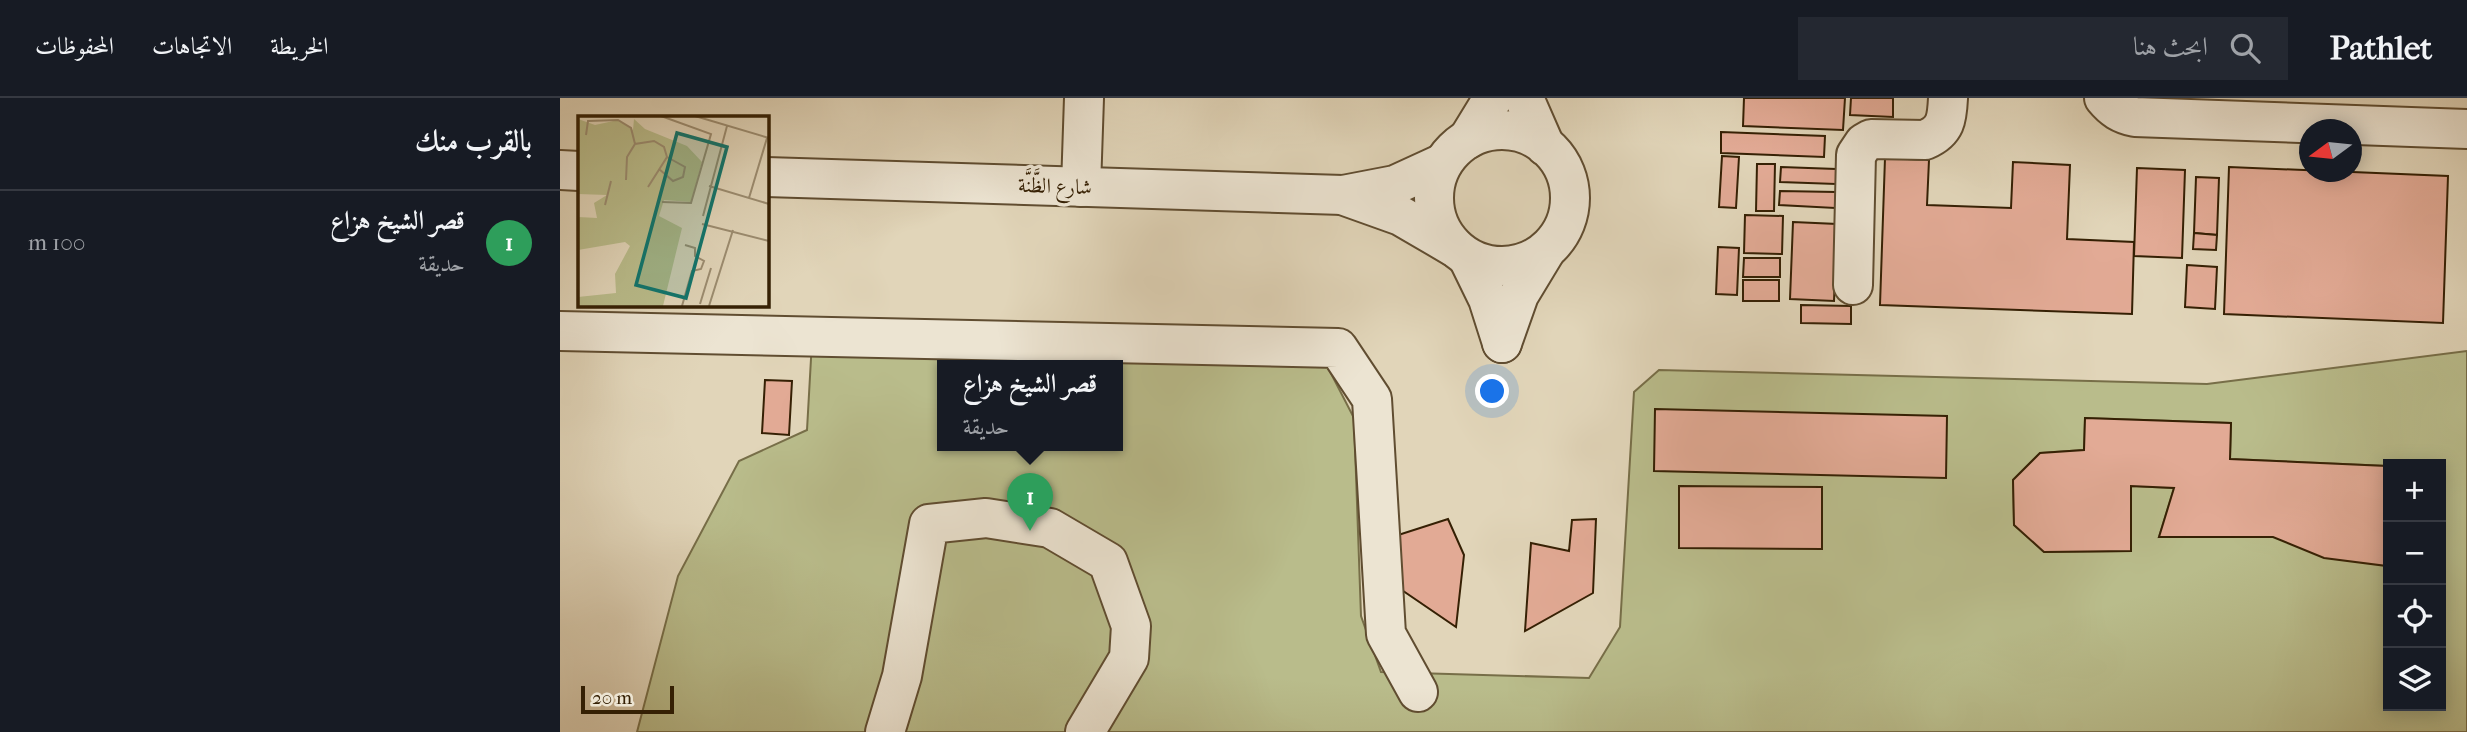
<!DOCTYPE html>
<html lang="ar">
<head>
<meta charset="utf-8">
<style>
  body { margin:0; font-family:"IM FELL French Canon",Amiri,serif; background:#242831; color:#f1f3f6; direction:rtl }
  .controls { position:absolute; right:21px; bottom:21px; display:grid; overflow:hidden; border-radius:0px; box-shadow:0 4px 18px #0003 }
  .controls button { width:63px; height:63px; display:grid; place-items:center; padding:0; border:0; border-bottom:2px solid #363941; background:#171b24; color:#f1f3f6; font:35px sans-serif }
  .compass { position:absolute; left:1739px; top:21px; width:63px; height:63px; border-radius:50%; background:#171b24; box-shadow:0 4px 18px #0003; rotate:255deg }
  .scale { position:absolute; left:21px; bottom:18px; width:93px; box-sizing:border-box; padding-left:7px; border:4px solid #352004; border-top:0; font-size:19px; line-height:24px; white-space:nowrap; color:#352004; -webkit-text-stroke:5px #ece4d2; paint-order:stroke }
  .you { position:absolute; left:933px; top:294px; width:24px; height:24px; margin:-18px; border:5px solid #fff; border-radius:50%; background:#1a73e8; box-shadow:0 0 0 10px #1a73e833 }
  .badge { display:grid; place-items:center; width:46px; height:46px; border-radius:50%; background:#8c9099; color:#fff; font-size:23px; font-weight:700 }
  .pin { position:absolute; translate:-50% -58px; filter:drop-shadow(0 2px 4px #0008) }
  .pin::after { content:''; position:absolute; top:37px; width:24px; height:21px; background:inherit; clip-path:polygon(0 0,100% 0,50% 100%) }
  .popup { position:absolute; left:377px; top:262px; width:186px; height:91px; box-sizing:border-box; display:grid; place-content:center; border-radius:0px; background:#171b24; filter:drop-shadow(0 2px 5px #0005); font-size:23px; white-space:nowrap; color:#9ea1a6 }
  .popup b { font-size:26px; color:#f1f3f6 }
  .popup::after { content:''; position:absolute; left:50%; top:100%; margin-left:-14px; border:14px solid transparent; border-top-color:#171b24 }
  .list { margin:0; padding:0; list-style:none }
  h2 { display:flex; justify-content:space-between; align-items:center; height:91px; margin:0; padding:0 28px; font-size:30px }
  h2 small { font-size:23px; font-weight:400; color:#9ea1a6 }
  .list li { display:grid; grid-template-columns:46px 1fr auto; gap:21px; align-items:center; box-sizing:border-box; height:105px; padding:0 28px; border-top:2px solid #363941 }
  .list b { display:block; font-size:26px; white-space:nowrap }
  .list p { margin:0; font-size:23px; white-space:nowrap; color:#9ea1a6 }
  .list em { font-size:23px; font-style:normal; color:#9ea1a6 }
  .icon { flex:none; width:38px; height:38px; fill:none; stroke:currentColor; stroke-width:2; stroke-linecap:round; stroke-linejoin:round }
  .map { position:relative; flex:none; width:1907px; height:634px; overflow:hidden; direction:ltr }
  header { display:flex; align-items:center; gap:42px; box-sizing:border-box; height:98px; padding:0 35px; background:#171b24; border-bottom:2px solid #363941 }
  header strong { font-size:33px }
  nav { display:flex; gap:38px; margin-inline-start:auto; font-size:24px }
  .search { width:490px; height:63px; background:#242831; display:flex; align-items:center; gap:18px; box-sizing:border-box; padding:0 24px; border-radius:0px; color:#9ea1a6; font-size:26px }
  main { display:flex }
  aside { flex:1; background:#171b24 }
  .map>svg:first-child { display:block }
  .green { fill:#b9bc8b; stroke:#776e48; stroke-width:2; fill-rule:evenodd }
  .building { fill:#e2aa95; stroke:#352004; stroke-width:2 }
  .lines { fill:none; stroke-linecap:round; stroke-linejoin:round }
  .minor-casing { stroke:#604d31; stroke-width:42 }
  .minor { stroke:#ece4d2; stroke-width:38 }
  .labels { text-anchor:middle; stroke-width:7; stroke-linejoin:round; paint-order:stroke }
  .street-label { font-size:21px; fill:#352004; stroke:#ece4d2 }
  .inset-road { fill:none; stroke:#9c8d71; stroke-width:2 }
  .view { fill:#0f766e; fill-opacity:0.15; stroke:#0f766e; stroke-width:3.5 }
  .inset-edge { fill:none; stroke:#352004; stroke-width:3.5 }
</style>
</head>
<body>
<header>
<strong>Pathlet</strong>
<div class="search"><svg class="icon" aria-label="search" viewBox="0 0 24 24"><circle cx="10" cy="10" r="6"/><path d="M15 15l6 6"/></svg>ابحث هنا</div>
<nav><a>الخريطة</a><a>الاتجاهات</a><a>المحفوظات</a></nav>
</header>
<main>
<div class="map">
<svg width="1907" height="634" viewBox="0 0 1907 634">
  <rect width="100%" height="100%" fill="#e1d5b9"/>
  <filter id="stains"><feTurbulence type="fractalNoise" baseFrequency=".00286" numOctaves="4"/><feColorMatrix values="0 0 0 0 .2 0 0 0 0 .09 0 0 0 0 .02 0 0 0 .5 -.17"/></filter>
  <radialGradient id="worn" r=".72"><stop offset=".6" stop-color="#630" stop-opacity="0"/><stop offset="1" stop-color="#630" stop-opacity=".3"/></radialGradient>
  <path class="green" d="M 252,243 L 761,256 L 794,320 L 801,518 L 821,574 L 1029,580 L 1060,529 L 1074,294 L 1099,272 L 1647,286 L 1907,253 L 1907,634 L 77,634 L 118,478 L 179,363 L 247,332 ZM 382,267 L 558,267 L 558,347 L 382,347 ZM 1525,320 L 1671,325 L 1670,361 L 1827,368 L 1826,395 L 1599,439 L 1614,390 L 1571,388 L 1571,453 L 1484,454 L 1454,427 L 1453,382 L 1480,355 L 1524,352 ZM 1828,366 L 1881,366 L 1881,608 L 1828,608 Z"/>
  <g class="building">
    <path d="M 1184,0 L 1285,0 L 1283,32 L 1183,28 Z"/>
    <path d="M 1291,0 L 1333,0 L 1333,19 L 1290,17 Z"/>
    <path d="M 1161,34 L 1265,38 L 1264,59 L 1161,55 Z"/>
    <path d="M 1162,58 L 1179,59 L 1176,110 L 1159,109 Z"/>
    <path d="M 1325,60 L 1369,62 L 1367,107 L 1451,110 L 1453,64 L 1510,67 L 1507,141 L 1574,144 L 1572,216 L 1320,207 Z"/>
    <path d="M 1197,66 L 1215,66 L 1214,113 L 1196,113 Z"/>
    <path d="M 1221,69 L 1276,71 L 1276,86 L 1220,84 Z"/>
    <path d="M 1669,69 L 1888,78 L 1883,225 L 1664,216 Z"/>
    <path d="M 1577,70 L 1625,72 L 1622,160 L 1574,158 Z"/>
    <path d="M 1636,79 L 1659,80 L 1657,137 L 1634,135 Z"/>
    <path d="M 1220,93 L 1276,94 L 1275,110 L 1219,107 Z"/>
    <path d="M 1185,117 L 1223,118 L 1222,156 L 1184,155 Z"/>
    <path d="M 1233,124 L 1277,126 L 1274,203 L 1230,201 Z"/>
    <path d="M 1634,135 L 1657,137 L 1656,152 L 1633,151 Z"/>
    <path d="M 1158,149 L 1179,150 L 1177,197 L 1156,196 Z"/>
    <path d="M 1184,160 L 1220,160 L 1220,179 L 1183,179 Z"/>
    <path d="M 1627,167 L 1657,169 L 1655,211 L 1625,209 Z"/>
    <rect x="1183" y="182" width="36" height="21"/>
    <path d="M 1241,207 L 1291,208 L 1291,226 L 1241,225 Z"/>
    <path d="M 205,282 L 232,283 L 229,337 L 202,335 Z"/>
    <path d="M 1095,311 L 1387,318 L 1386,380 L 1094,373 Z"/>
    <path d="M 1525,320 L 1671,325 L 1670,361 L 1827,368 L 1827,468 L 1764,460 L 1713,439 L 1599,439 L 1614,390 L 1571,388 L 1571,453 L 1484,454 L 1454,427 L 1453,382 L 1480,355 L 1524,352 Z"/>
    <path d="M 1119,388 L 1262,389 L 1262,451 L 1119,450 Z"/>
    <path d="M 888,421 L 904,457 L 896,529 L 833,486 L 832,439 Z"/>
    <path d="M 1036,421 L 1033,495 L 965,533 L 971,445 L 1009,453 L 1012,422 Z"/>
  </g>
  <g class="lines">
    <defs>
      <g id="minor">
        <path d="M 964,0 L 985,48"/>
        <path d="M 1544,0 C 1553,11 1561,16 1575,19 L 1907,31"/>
        <circle cx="942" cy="100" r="68"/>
        <path d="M 908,41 L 933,0"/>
        <path d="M 0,72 L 19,73"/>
        <path d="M 206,79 L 783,97 L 835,87 L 883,65"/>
        <path d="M 521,89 L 524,0"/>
        <path d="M 785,98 L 841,118 L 894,149"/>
        <path d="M 908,160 L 928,201 L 942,245"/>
        <path d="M 1293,187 L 1296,57 L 1304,45 L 1311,41 L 1365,42 C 1386,33 1387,21 1388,0"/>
        <path d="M 0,233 L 778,250 L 812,301 L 826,536 L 858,594"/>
        <path d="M 942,245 L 959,197 L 985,154"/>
        <path d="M 325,634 L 342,578 L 369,426 L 426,420 L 490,430 L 548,464 L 571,528 L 569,560 L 525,634"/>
      </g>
    </defs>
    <use href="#minor" class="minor-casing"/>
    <use href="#minor" class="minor"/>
  </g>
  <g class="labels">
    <g class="street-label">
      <text transform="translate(495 88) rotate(2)" y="7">شارع الظَّنَّة</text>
    </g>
  </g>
  <g transform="translate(18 18)">
    <rect width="191" height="191" fill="#e1d5b9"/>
    <path d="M 0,3 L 17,9 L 40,4 L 55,14 L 56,3 L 67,13 L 109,30 L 124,46 L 113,86 L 86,84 L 81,100 L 104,112 L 85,190 L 0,190 L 0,181 L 38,177 L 37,158 L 52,130 L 47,126 L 0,134 L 0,101 L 19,102 L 16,87 L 29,79 L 0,78 Z" fill="#b9bc8b"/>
    <path class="inset-road" d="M 83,0 L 133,18 L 113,87 L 84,86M 117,0 L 191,22M 8,19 L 10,5 L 40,4 L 53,12 L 57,28M 81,53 L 95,65 L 105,61 L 107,51 L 89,41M 48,64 L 49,41 L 57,28 L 76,25 L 86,31 L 89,41 L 70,71M 131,70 L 191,88M 171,82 L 189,22M 27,89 L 33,65M 125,100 L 149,10M 124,108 L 191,125M 122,188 L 133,152M 104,190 L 114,155 L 123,153 L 126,145 L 117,140 L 117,132 L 107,129M 131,190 L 155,114"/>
    <path class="view" d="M 99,17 L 149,31 L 108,182 L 58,169 Z"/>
    <rect width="191" height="191" class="inset-edge"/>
  </g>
  <rect width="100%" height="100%" filter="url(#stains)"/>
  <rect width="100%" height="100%" fill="url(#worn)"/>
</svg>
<div class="controls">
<button>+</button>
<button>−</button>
<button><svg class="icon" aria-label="locate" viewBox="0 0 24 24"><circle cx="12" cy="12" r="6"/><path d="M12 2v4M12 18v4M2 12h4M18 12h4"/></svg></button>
<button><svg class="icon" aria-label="layers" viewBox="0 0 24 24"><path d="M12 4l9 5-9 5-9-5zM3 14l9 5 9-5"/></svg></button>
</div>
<svg class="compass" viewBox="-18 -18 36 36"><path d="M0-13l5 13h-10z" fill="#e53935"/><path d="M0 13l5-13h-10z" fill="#9ea1a6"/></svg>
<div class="scale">20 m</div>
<div class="you"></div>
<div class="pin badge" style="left:470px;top:433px;background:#2e9e5b">1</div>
<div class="popup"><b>قصر الشيخ هزاع</b>حديقة</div>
</div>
<aside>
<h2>بالقرب منك<small></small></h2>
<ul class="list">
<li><span class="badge" style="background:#2e9e5b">1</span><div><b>قصر الشيخ هزاع</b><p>حديقة</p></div><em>100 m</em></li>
</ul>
</aside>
</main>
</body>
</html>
